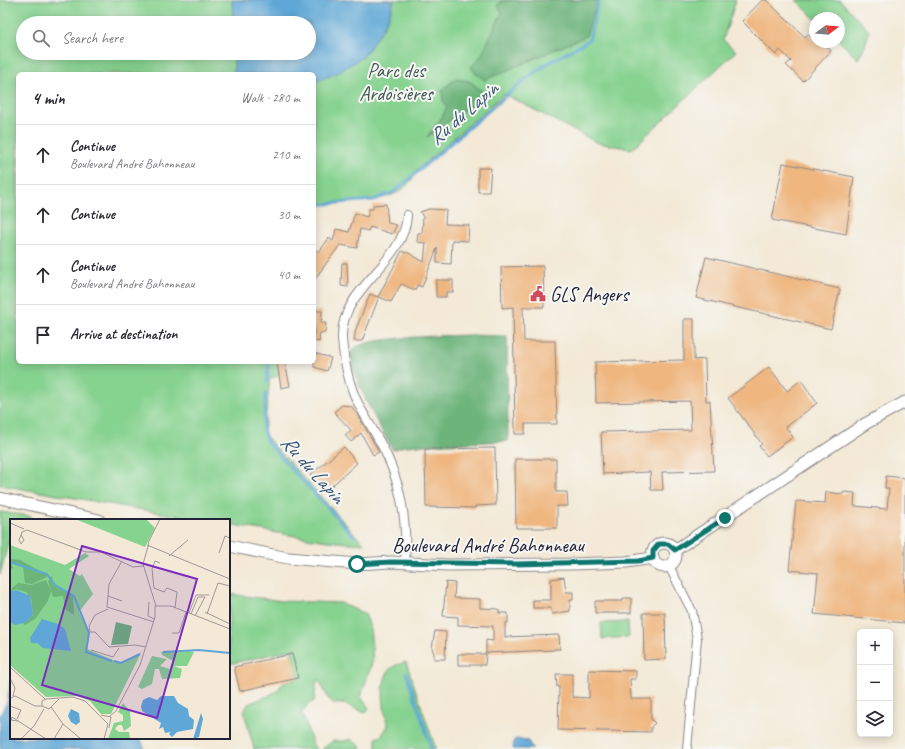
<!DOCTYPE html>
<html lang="en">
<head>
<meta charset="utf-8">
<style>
  body { margin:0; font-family:Caveat,sans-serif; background:#f7f7f7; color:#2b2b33 }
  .controls { position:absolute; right:12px; bottom:12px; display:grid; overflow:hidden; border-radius:6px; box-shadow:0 2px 10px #0003 }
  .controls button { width:36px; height:36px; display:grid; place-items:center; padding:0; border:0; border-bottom:1px solid #e1e1e2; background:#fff; color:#2b2b33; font:20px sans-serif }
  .compass { position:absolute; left:809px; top:12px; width:36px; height:36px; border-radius:50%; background:#fff; box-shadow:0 2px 10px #0003; rotate:74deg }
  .stop { position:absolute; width:12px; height:12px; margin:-9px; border:3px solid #0f766e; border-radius:50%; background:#fff }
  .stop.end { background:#0f766e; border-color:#fff; box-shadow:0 1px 4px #0008 }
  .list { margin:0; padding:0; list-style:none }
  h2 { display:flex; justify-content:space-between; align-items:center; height:52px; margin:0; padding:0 16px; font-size:17px }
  h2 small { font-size:13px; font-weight:400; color:#7c7c81 }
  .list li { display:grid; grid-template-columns:26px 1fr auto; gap:12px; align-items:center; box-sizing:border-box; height:60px; padding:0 16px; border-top:1px solid #e1e1e2 }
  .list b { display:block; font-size:15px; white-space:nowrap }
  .list p { margin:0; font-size:13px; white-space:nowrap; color:#7c7c81 }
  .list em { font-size:13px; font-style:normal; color:#7c7c81 }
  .icon { flex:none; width:22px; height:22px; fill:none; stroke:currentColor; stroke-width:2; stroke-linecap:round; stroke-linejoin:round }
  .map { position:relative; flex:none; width:905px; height:749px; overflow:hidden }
  .search { position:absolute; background:#fff; box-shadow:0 2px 10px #0003; left:16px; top:16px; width:300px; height:44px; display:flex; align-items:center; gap:10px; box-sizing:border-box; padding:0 14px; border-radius:22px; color:#7c7c81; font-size:15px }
  .panel { position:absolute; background:#fff; box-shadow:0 2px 10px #0003; left:16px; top:72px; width:300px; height:292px; border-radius:6px }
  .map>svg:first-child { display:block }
  .green { fill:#86d28f; stroke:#547a65; fill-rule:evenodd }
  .forest { fill:#6cb47a; stroke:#476b5a }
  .water { fill:#5fa7d6; stroke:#406488 }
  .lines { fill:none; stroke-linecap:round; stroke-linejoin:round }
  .stream { stroke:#5fa7d6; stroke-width:3 }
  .building { fill:#efb67f }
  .minor-casing { stroke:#8a8688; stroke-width:10 }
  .tertiary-casing { stroke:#8a8688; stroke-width:13 }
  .minor { stroke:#fff; stroke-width:8 }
  .tertiary { stroke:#fff; stroke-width:11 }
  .route { stroke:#0f766e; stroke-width:5 }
  .labels { text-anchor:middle; stroke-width:4; stroke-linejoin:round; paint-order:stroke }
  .park-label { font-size:20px; fill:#405754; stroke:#f6f6f2 }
  .poi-label { font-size:20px; fill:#22223b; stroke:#f6f6f2; text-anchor:start }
  .street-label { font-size:20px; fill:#22223b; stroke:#f6f6f2 }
  .water-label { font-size:21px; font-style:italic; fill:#3a5779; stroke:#f6f6f2 }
  .inset-river { fill:none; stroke:#5fa7d6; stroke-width:2 }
  .inset-road { fill:none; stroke:#9f9998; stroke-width:1 }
  .view { fill:#7b2cbf; fill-opacity:0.15; stroke:#7b2cbf; stroke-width:2 }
  .inset-edge { fill:none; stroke:#22223b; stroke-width:2 }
</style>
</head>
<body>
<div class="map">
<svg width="905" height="749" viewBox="0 0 905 749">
  <rect width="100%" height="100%" fill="#f6f6f2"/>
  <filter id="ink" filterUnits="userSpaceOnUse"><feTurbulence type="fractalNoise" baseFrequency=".025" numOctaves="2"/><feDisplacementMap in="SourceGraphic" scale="8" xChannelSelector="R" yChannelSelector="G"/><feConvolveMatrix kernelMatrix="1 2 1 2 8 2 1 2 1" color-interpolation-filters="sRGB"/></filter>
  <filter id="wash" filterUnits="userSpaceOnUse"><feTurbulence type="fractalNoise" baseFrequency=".012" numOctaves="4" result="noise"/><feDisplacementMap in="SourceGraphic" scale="16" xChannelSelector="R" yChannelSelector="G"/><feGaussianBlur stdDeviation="0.9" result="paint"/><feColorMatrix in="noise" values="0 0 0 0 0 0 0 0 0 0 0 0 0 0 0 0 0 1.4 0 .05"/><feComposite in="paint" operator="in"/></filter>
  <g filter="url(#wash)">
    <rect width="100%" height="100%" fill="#f3e9d6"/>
    <g class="green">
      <path d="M 0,0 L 736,0 L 723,40 L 736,51 L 632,149 L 598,143 L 504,94 L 416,171 C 414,181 401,192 392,195 C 376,202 334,203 314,205 L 314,74 L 18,74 L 18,362 L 280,362 L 279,376 L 270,378 L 264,434 L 364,544 C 318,542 274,532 229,524 L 229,520 L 204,520 L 172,515 L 0,485 ZM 23,23 L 309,23 L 309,53 L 23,53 Z"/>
      <path d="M 796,0 L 840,0 L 869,31 L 865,46 L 858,59 L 839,41 L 839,18 L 815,19 Z"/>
      <path d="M 0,512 L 31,516 L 30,520 L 11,520 L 11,540 L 9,540 L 0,575 Z"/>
      <path d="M 229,594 L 283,601 L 341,603 L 365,614 L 370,626 L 373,660 L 361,697 L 369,708 L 366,712 C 351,710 350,702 334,704 L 328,698 L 320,682 L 317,680 L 314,701 L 307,705 L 302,713 L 313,745 L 317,749 L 254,749 L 244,712 L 248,704 L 270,695 L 278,690 L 282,684 L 298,678 L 291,650 L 229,664 Z"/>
      <path d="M 628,622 L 629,637 L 602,639 L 601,623 Z"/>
      <path d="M 406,662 L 436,749 L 376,749 L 376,738 L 381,736 L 388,726 C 384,711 379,685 389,670 C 393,665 401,664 406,662 Z"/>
      <path d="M 350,739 L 360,746 L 361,749 L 322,749 L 333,741 L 345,741 Z"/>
    </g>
    <g class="forest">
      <path d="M 505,0 L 598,0 L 586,36 L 485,80 L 475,73 L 471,67 L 481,56 L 502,12 L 497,5 Z"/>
      <path d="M 456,78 L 471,82 L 483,92 L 482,97 L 427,137 L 442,117 L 447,106 L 443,101 L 442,90 Z"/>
      <path d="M 467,335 L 507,336 L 508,441 L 404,446 L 393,450 C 384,436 344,364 352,351 C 359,336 448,336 467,335 Z"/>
    </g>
    <g class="water">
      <path d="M 232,0 L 394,0 L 390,14 L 382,30 L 363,57 L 337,73 L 314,82 L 314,74 L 234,74 L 234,53 L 309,53 L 309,23 L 233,23 Z"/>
      <path d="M 11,679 L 11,738 L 140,738 L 145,749 L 0,749 L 0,715 L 7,702 Z"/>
      <path d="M 517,739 L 528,741 L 533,749 L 513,749 L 514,740 Z"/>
    </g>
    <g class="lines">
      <g class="stream">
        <path d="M 314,205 L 374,200 L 394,192 L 522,82 L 545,65 L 589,40 L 599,0"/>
        <path d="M 267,382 L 269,362"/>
        <path d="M 266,393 L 263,429 L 267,442 L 354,536"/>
        <path d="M 406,672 L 432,749"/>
      </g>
    </g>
    <g id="blocks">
      <g class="building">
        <path d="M 762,0 L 766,0 L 805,37 L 808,34 L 815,42 L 823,42 L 831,51 L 803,81 L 786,65 L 791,61 L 780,50 L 776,55 L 742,21 Z"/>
        <path d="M 783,163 L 854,177 L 846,234 L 772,220 Z"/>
        <path d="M 478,168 L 491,168 L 489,192 L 478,192 Z"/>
        <path d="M 386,204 L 388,223 L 397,225 L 392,234 L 370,227 L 368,231 L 360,229 L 357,248 L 340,245 L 314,280 L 314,248 L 319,252 L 329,238 L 333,241 L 336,229 L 349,232 L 355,213 L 367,217 L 369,209 L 373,209 L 373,205 Z"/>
        <path d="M 429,209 L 446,210 L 445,224 L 469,225 L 468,241 L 452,240 L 451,264 L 437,263 L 437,248 L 422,287 L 417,285 L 415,290 L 401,284 L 391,302 L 379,297 L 362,341 L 354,341 L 356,329 L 370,294 L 378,297 L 402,251 L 406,253 L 407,252 L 424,262 L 426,243 L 417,242 L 418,233 L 422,233 L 423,217 L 420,212 Z"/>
        <path d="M 706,257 L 840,289 L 831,329 L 696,298 Z"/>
        <path d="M 342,263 L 347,263 L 348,287 L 341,286 Z"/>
        <path d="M 543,266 L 544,307 L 523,307 L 524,341 L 555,341 L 557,424 L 525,424 L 525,434 L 515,434 L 513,307 L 502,308 L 501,267 Z"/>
        <path d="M 436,280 L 453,280 L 453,292 L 446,292 L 446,297 L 436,297 Z"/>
        <path d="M 314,311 L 322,311 L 321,323 L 326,323 L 325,333 L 320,333 L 319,342 L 314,341 Z"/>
        <path d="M 684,319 L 694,319 L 694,360 L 705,359 L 706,401 L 710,401 L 714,471 L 662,472 L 663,490 L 651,490 L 650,472 L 603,474 L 601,432 L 691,430 L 690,401 L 596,403 L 595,362 L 684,360 Z"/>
        <path d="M 314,353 L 331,358 L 327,371 L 314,367 Z"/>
        <path d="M 277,362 L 285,362 L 290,386 L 281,388 Z"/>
        <path d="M 769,367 L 787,391 L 801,380 L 817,403 L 786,427 L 793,437 L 767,456 L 759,446 L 762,444 L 728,398 Z"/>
        <path d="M 342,405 L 351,406 L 358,415 L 379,452 L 373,455 L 361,433 L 351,442 L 345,435 L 351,430 L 334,412 Z"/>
        <path d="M 344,447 L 357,463 L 325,492 L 310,475 Z"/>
        <path d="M 495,448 L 496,505 L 475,506 L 475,508 L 426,507 L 425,449 Z"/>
        <path d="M 515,459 L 556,459 L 556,492 L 567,492 L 568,506 L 557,506 L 557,528 L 516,528 Z"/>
        <path d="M 886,476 L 905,478 L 905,623 L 814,614 L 818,573 L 789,570 L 796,501 L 825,503 L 826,492 L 843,494 L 844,492 L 855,493 L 854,506 L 887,509 L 889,489 L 885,488 Z"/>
        <path d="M 564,577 L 566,592 L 573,592 L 573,600 L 570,600 L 570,611 L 552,614 L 551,608 L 533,608 L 533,600 L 551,600 L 551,579 Z"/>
        <path d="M 446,582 L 455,583 L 454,598 L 480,599 L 480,608 L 499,609 L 499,613 L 508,613 L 508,623 L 505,623 L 505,637 L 559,635 L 560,649 L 554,649 L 554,650 L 486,653 L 486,640 L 493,641 L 493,626 L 458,625 L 458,617 L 443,616 Z"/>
        <path d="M 623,598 L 631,598 L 631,613 L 595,613 L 595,601 L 623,601 Z"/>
        <path d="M 643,613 L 665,613 L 666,659 L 644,660 Z"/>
        <path d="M 435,631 L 446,632 L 445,659 L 434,659 L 434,654 L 432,648 Z"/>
        <path d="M 292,654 L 298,678 L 240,691 L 234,667 Z"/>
        <path d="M 458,654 L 486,654 L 485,665 L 458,665 Z"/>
        <path d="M 589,670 L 636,671 L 636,679 L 630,679 L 631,699 L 651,699 L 651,719 L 655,723 L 651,727 L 651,732 L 558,730 L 559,687 L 557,687 L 556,674 L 572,674 L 572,697 L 589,698 Z"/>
      </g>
    </g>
  </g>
  <g filter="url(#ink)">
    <use href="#blocks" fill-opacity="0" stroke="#8a8688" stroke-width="1"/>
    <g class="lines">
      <defs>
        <g id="minor">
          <path d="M 405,563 C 407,526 403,490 387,456 C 379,438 367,421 358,403 C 349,386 343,357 342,338 C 340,288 405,263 407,215"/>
          <path d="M 669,566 L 692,611 L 697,639 L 687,749"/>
        </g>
        <g id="tertiary">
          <path d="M 0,498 L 99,520"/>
          <circle cx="664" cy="555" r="12"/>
          <path d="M 229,546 L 288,558 L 357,564 L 391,562 L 448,565 L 572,564 L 626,562 L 653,558"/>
          <path d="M 675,550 L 865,424 L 905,402"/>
        </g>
      </defs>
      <use href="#minor" class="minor-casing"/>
      <use href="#tertiary" class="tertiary-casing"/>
      <use href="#minor" class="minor"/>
      <use href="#tertiary" class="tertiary"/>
    </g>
  </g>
  <g class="lines" filter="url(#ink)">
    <path class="route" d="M 357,564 L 391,562 L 516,564 L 638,561 L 653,558 L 653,551 L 659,544 L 668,544 L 675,550 L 725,518"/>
  </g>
  <defs>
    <symbol id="civic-bare" viewBox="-9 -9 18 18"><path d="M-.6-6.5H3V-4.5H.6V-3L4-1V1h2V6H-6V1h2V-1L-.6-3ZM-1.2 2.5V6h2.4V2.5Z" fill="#d1495b" stroke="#f6f6f2" stroke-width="2.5" paint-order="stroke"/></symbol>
  </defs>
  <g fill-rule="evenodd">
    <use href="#civic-bare" x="527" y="283" width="22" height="22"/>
  </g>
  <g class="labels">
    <g class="park-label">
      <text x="396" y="77">Parc des<tspan x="396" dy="23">Ardoisières</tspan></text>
    </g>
    <g class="poi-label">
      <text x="550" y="301">GLS Angers</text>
    </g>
    <g class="street-label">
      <text x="488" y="552">Boulevard André Bahonneau</text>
    </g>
    <g class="water-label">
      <text transform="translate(463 113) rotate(-41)" y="7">Ru du Lapin</text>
      <text transform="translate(313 469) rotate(48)" y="7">Ru du Lapin</text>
    </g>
  </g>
  <g transform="translate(10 519)">
    <rect width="220" height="220" fill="#f3e9d6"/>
    <path d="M 65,0 L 136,0 L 145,9 L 135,28 ZM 0,26 L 55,46 L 75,34 L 79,37 L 59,50 L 70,57 L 72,55 L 83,75 L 69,93 L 79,114 L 77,130 L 110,144 L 131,134 L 101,195 L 91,195 L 80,182 L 68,177 L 36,178 L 0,146 ZM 174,131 L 184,133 L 177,147 L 164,147 L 172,150 L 170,159 L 152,160 L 149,150 L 145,150 L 142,165 L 132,170 L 128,168 L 142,137 L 157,140 L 150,147 L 160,150 L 161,145 L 165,143 L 152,136 L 151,133 ZM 113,184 L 120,192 L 121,207 L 114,212 L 112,206 L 108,206 L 105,210 L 109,213 L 119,213 L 120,220 L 98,220 L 104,204 L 113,202 L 113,196 L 108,193 Z" fill="#86d28f"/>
    <path d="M 0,40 L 10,41 L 39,57 L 22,65 L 15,64 L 13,48 L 1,44 L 3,49 L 0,50 ZM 42,57 L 43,66 L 63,77 L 64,96 L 55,90 L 53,77 L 43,78 L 38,62 ZM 36,61 L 41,72 L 38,82 L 25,100 L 15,106 L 13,104 L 23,96 L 21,79 L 16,73 L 6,70 L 0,73 L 0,71 L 8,64 L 21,66 ZM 106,103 L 122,107 L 118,125 L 101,126 Z" fill="#6cb47a"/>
    <path d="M 6,71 L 20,77 L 23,95 L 17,103 L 5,106 L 0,103 L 0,73 ZM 32,100 L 48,105 L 55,110 L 61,132 L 33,129 L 27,124 L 21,124 L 20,119 ZM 151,177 L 164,177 L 168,184 L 178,190 L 179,197 L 184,201 L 183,210 L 167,213 L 162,218 L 159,215 L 161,213 L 155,214 L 153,208 L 149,210 L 151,204 L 132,192 L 131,187 L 133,181 L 139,178 L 147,181 ZM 61,190 L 69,194 L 70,203 L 66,206 L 61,203 L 58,197 ZM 191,194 L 193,200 L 189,218 L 183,220 Z" fill="#5fa7d6"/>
    <path class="inset-river" d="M 0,43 L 37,55 L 45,66 L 64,77 L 79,114 L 76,133 L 102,142M 153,133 L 189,131 L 220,134M 104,142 L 111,144 L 130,135"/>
    <path class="inset-road" d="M 0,4 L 14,10M 11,16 L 14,21 L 11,25 L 9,21 L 11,16 L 12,13 L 17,11 L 76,33 L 91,33 L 123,48 L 134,47M 138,24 L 150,0M 139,24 L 133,45 L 146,87M 137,26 L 220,60M 209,34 L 215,17 L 220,19M 159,37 L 178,21M 112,42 L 99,65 L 97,88 L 144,103M 150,44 L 145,42 L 142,50 L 144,69 L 154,73 L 157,69 L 167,73 L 165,89M 98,77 L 112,82M 139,83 L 138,97 L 144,100M 98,90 L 85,96 L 79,107 L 80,113 L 85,113 L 99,128 L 125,126 L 136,128M 195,93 L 220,105M 179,94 L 186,76 L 199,76M 181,95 L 188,78 L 195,78 L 185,97M 197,95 L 208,64 L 220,67M 162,114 L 169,114 L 176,93M 81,131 L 103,138 L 109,129M 0,148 L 35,180M 0,159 L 5,169 L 3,177M 1,179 L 5,177 L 25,187 L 32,187M 49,180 L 39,190 L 32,187 L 32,182 L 36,180 L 63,178 L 75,182 L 98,205 L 94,220M 0,187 L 11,191 L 7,200M 41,188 L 53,205 L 71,220M 91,196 L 101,198 L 99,209M 100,197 L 106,192 L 130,146 L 145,98 L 145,87 L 161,87 L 220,110M 8,202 L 1,201 L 2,198 L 36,220M 11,220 L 24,207 L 34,190M 44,220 L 53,205"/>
    <path class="view" d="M 72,27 L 187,60 L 147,199 L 32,166 Z"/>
    <rect width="220" height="220" class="inset-edge"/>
  </g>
</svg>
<div class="controls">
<button>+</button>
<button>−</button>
<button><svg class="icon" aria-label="layers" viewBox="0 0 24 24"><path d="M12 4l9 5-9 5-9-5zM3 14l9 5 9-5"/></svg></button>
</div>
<svg class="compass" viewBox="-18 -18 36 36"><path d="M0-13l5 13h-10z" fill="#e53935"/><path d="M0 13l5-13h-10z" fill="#7c7c81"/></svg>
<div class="stop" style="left:357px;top:564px"></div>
<div class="stop end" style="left:725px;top:518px"></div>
<div class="search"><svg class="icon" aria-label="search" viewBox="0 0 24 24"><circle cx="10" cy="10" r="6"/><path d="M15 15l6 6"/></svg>Search here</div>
<section class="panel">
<h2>4 min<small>Walk · 280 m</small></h2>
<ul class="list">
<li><svg class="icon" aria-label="ahead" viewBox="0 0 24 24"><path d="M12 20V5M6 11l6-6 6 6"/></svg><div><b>Continue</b><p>Boulevard André Bahonneau</p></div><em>210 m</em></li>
<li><svg class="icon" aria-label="ahead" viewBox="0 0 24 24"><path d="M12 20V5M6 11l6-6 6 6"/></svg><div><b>Continue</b></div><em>30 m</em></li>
<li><svg class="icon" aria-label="ahead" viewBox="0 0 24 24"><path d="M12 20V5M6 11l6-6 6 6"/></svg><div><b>Continue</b><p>Boulevard André Bahonneau</p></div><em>40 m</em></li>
<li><svg class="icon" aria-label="arrive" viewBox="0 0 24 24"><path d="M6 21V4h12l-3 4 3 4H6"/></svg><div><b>Arrive at destination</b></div></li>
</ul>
</section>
</div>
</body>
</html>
